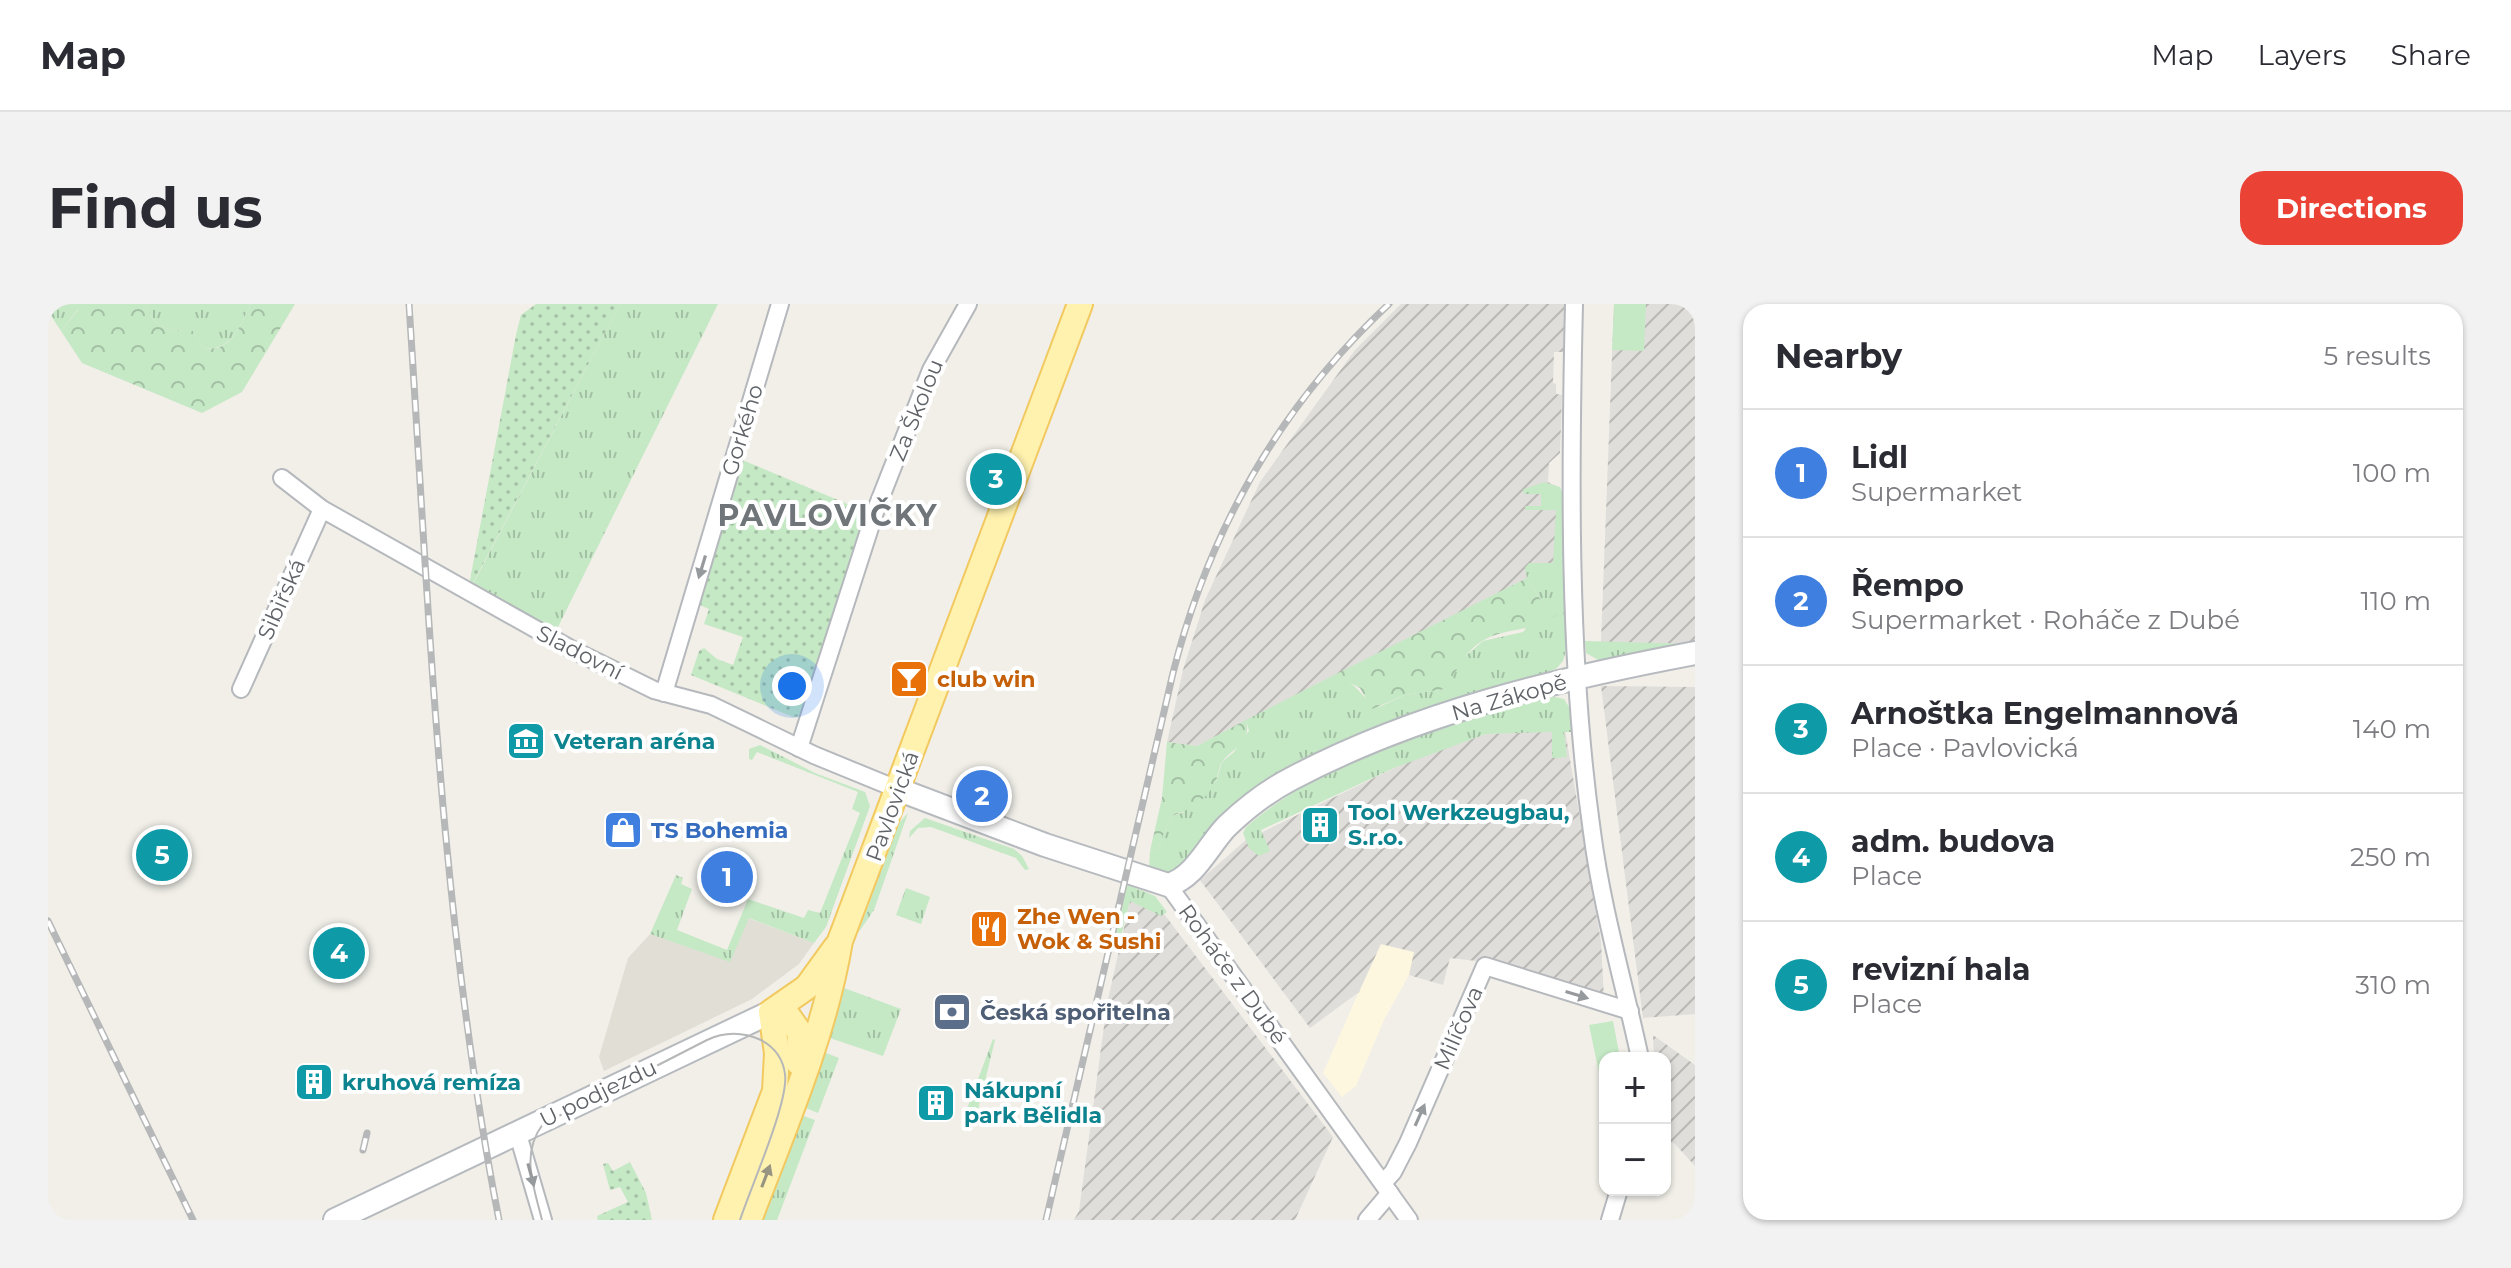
<!DOCTYPE html>
<html lang="en">
<head>
<meta charset="utf-8">
<style>
  body { margin:0; font-family:Montserrat,sans-serif; background:#f2f2f3; color:#2b2b33 }
  .controls { position:absolute; right:24px; bottom:24px; display:grid; overflow:hidden; border-radius:16px; box-shadow:0 2px 6px #0004 }
  .controls button { width:72px; height:72px; display:grid; place-items:center; padding:0; border:0; border-bottom:2px solid #e1e1e2; background:#fff; color:#2b2b33; font:40px sans-serif }
  .you { position:absolute; left:744px; top:382px; width:28px; height:28px; margin:-20px; border:6px solid #fff; border-radius:50%; background:#1a73e8; box-shadow:0 0 0 12px #1a73e833 }
  .badge { display:grid; place-items:center; width:52px; height:52px; border-radius:50%; background:#ea4335; color:#fff; font-size:26px; font-weight:700 }
  .pin { position:absolute; translate:-50% -50%; border:4px solid #fff; box-shadow:0 2px 8px #0006 }
  .list { margin:0; padding:0; list-style:none }
  h2 { display:flex; justify-content:space-between; align-items:center; height:104px; margin:0; padding:0 32px; font-size:34px }
  h2 small { font-size:26px; font-weight:400; color:#7c7c81 }
  .list li { display:grid; grid-template-columns:52px 1fr auto; gap:24px; align-items:center; box-sizing:border-box; height:128px; padding:0 32px; border-top:2px solid #e1e1e2 }
  .list b { display:block; font-size:30px; white-space:nowrap }
  .list p { margin:0; font-size:26px; white-space:nowrap; color:#7c7c81 }
  .list em { font-size:26px; font-style:normal; color:#7c7c81 }
  .map { position:relative; flex:none; width:1647px; height:916px; overflow:hidden; border-radius:24px }
  header { display:flex; align-items:center; gap:48px; box-sizing:border-box; height:112px; padding:0 40px; background:#fff; border-bottom:2px solid #e1e1e2 }
  header strong { font-size:38px }
  nav { display:flex; gap:44px; margin-inline-start:auto; font-size:28px }
  .intro { display:flex; align-items:center; justify-content:space-between; box-sizing:border-box; height:192px; padding:0 48px }
  h1 { margin:0; font-size:56px }
  .button { padding:20px 36px; border-radius:24px; background:#ea4335; color:#fff; font-size:28px; font-weight:700 }
  main { display:flex; gap:48px; padding:0 48px }
  aside { flex:1; background:#fff; border-radius:24px; box-shadow:0 2px 6px #0004 }
  .map>svg:first-child { display:block }
  .commercial { fill:#fef7e0 }
  .industrial { fill:url(#industrial-furrows) }
  .education { fill:#e1ded6 }
  .grass { fill:url(#grass-tufts) }
  .forest { fill:url(#forest-crowns) }
  .garden { fill:url(#garden-dots) }
  .pitch { fill:#c5e8c5 }
  .lines { fill:none; stroke-linecap:round; stroke-linejoin:round }
  .street-casing { stroke:#b5b8bc; stroke-width:20 }
  .secondary-casing { stroke:#b6babf; stroke-width:26 }
  .primary-casing { stroke:#f2c960; stroke-width:28 }
  .street { stroke:#fff; stroke-width:16 }
  .secondary { stroke:#fff; stroke-width:22 }
  .primary { stroke:#fff2af; stroke-width:24 }
  .tram { stroke:#b6b7b8; stroke-width:2 }
  .rail-casing { stroke:#b6b7b8; stroke-width:7 }
  .rail { stroke:#fff; stroke-width:4; stroke-dasharray:12; stroke-linecap:butt }
  .oneway { fill:#979a9d }
  .oneway2 { fill:#979581 }
  .labels { text-anchor:middle; stroke-width:8; stroke-linejoin:round; paint-order:stroke }
  .street-label { font-size:22px; fill:#5f6368; stroke:#fff }
  .food-label { font-size:22px; font-weight:bold; fill:#c56008; stroke:#fff; text-anchor:start }
  .culture-label { font-size:22px; font-weight:bold; fill:#0d838f; stroke:#fff; text-anchor:start }
  .shop-label { font-size:22px; font-weight:bold; fill:#366cbe; stroke:#fff; text-anchor:start }
  .service-label { font-size:22px; font-weight:bold; fill:#4e5e75; stroke:#fff; text-anchor:start }
  .district-label { font-size:30px; font-weight:bold; letter-spacing:2px; fill:#70757a; stroke:#fff }
</style>
</head>
<body>
<header>
<strong>Map</strong>
<nav><a>Map</a><a>Layers</a><a>Share</a></nav>
</header>
<div class="intro"><h1>Find us</h1><a class="button">Directions</a></div>
<main>
<div class="map">
<svg width="1647" height="916" viewBox="0 0 1647 916">
  <defs>
    <pattern id="industrial-furrows" width="10" height="10" patternUnits="userSpaceOnUse" patternTransform="scale(2)"><rect width="10" height="10" fill="#e0deda"/><path d="M-1 1l2-2M0 10L10 0M9 11l2-2" fill="none" stroke="#b9b8b5"/></pattern>
    <pattern id="grass-tufts" width="24" height="20" patternUnits="userSpaceOnUse" patternTransform="scale(2)"><rect width="24" height="20" fill="#c5e8c5"/><path d="M3 7l-1-3M5 7V3M7 7l1-3M15 17l-1-3M17 17v-4M19 17l1-3" fill="none" stroke="#a3c0a4"/></pattern>
    <pattern id="forest-crowns" width="20" height="18" patternUnits="userSpaceOnUse" patternTransform="scale(2)"><rect width="20" height="18" fill="#c5e8c5"/><path d="M2 6a3 3 0 1 1 6 0M12 15a3 3 0 1 1 6 0" fill="none" stroke="#a3c0a4"/></pattern>
    <pattern id="garden-dots" width="8" height="8" patternUnits="userSpaceOnUse" patternTransform="scale(2)"><rect width="8" height="8" fill="#c5e8c5"/><path d="M2 2h.1M6 6h.1" fill="none" stroke="#a3c0a4" stroke-width="1.8" stroke-linecap="round"/></pattern>
  </defs>
  <rect width="100%" height="100%" fill="#f1efe8"/>
  <path class="commercial" d="M 1332,640 L 1367,648 L 1361,671 L 1336,716 L 1308,782 L 1294,793 L 1275,769 Z"/>
  <g class="industrial">
    <path d="M 1353,0 L 1519,0 L 1516,48 L 1506,48 L 1505,79 L 1508,80 L 1508,90 L 1514,91 L 1512,149 L 1501,159 L 1500,178 L 1510,183 L 1507,260 L 1149,442 L 1119,438 L 1135,366 L 1157,296 L 1212,178 L 1307,46 Z"/>
    <path d="M 1566,0 L 1647,0 L 1647,340 L 1553,338 Z"/>
    <path d="M 1553,382 L 1647,383 L 1647,710 L 1595,714 Z"/>
    <path d="M 1517,426 L 1553,638 L 1556,695 L 1437,658 L 1402,654 L 1395,681 L 1361,671 L 1366,648 L 1333,640 L 1311,688 L 1262,724 L 1152,576 L 1198,536 L 1361,457 L 1438,430 Z"/>
    <path d="M 1082,597 L 1116,610 L 1285,833 L 1247,916 L 1026,916 L 1031,907 L 1059,700 Z"/>
    <path d="M 1605,731 L 1647,761 L 1647,862 L 1626,839 L 1617,837 L 1617,754 L 1606,754 Z"/>
  </g>
  <path class="education" d="M 700,614 L 766,639 L 751,660 L 704,695 L 556,767 L 551,753 L 580,654 L 602,630 L 682,657 Z"/>
  <g class="grass">
    <path d="M 0,0 L 34,0 L 13,27 L 0,7 Z"/>
    <path d="M 97,0 L 203,0 C 192,21 184,48 156,44 L 145,27 C 121,28 105,23 97,0 Z"/>
    <path d="M 572,0 L 670,0 L 508,327 L 424,282 Z"/>
    <path d="M 1496,178 L 1512,183 L 1515,191 L 1521,336 L 1515,357 L 1508,365 L 1314,432 L 1135,562 L 1119,572 L 1101,565 L 1102,547 L 1110,544 L 1123,512 L 1134,509 L 1168,478 L 1174,458 L 1186,448 L 1201,427 L 1198,416 L 1286,371 C 1315,382 1309,392 1331,403 L 1357,391 L 1397,385 L 1413,356 L 1435,337 L 1475,328 L 1497,303 L 1479,274 L 1477,264 L 1481,259 L 1505,259 L 1508,206 L 1478,206 L 1477,202 L 1493,202 L 1493,190 L 1477,190 L 1474,186 Z"/>
    <path d="M 1537,337 L 1647,340 L 1554,358 L 1538,349 Z"/>
    <path d="M 1503,392 L 1516,395 L 1524,408 L 1526,428 L 1516,428 L 1519,453 L 1504,454 L 1504,428 L 1438,430 L 1346,464 L 1213,526 L 1222,547 L 1211,552 L 1201,544 L 1195,529 L 1198,523 C 1283,450 1397,422 1503,392 Z"/>
    <path d="M 712,441 L 767,469 L 817,488 L 822,502 L 778,623 L 766,639 L 701,614 L 682,658 L 602,630 L 628,571 L 635,574 L 633,580 L 644,585 L 629,626 L 679,646 L 700,595 L 756,614 L 760,606 L 772,609 L 812,509 L 804,505 L 810,488 L 709,448 L 704,456 L 701,455 L 701,445 Z"/>
    <path d="M 860,509 L 826,606 L 810,629 L 851,519 Z"/>
    <path d="M 877,514 L 966,545 L 974,552 L 981,565 L 977,566 L 968,554 L 883,523 L 870,524 L 861,534 L 862,527 Z"/>
    <path d="M 1078,580 L 1107,592 L 1119,608 L 1113,612 L 1082,597 L 1072,636 L 1065,634 Z"/>
    <path d="M 858,584 L 882,593 L 873,620 L 848,611 Z"/>
    <path d="M 796,684 L 853,705 L 835,752 L 779,733 Z"/>
    <path d="M 945,735 L 947,736 L 927,818 L 916,813 Z"/>
    <path d="M 773,747 L 791,754 L 770,809 L 753,802 Z"/>
    <path d="M 750,810 L 767,816 L 729,916 L 716,916 L 716,902 Z"/>
  </g>
  <g class="forest">
    <path d="M 27,0 L 97,0 C 105,23 121,28 145,27 L 156,44 C 184,49 192,21 203,0 L 247,0 L 194,88 L 154,109 L 34,59 L 13,27 L 30,6 Z"/>
    <path d="M 1479,274 L 1497,303 L 1511,309 C 1483,330 1461,322 1436,336 C 1416,347 1409,367 1398,385 L 1357,391 L 1324,405 L 1312,384 L 1286,371 Z"/>
    <path d="M 1198,416 C 1204,440 1186,442 1174,458 C 1171,463 1170,471 1168,477 C 1160,495 1141,507 1123,512 L 1110,544 L 1102,547 L 1114,494 L 1119,438 L 1149,442 Z"/>
  </g>
  <g class="garden">
    <path d="M 488,0 L 572,0 L 424,281 L 422,276 L 468,31 L 473,11 Z"/>
    <path d="M 692,155 L 821,209 L 755,412 L 745,413 L 643,371 L 651,347 L 656,344 L 669,355 L 685,361 L 695,333 L 656,320 L 661,305 L 647,299 Z"/>
    <path d="M 582,858 L 598,889 L 604,916 L 550,916 L 549,912 L 580,898 L 572,883 L 562,886 L 555,860 L 560,859 L 565,867 Z"/>
  </g>
  <g class="pitch">
    <path d="M 1566,0 L 1598,0 L 1596,47 L 1564,46 Z"/>
    <path d="M 1565,717 L 1572,754 L 1557,754 L 1557,768 L 1551,769 L 1541,721 Z"/>
  </g>
  <g class="lines">
    <defs>
      <g id="street">
        <path d="M 1526,0 C 1522,171 1520,359 1544,528 C 1554,605 1576,679 1592,754"/>
        <path d="M 234,174 L 274,205 L 523,345 L 606,386 L 663,401 L 766,451 L 849,485"/>
        <path d="M 193,385 L 274,205"/>
        <path d="M 616,389 L 732,0"/>
        <path d="M 751,444 L 827,208 L 883,66 L 920,0"/>
        <path d="M 1120,581 L 1361,916"/>
        <path d="M 469,827 L 495,916"/>
        <path d="M 1335,879 L 1345,868 L 1360,839 L 1437,662 L 1582,707"/>
        <path d="M 1319,916 L 1342,889"/>
        <path d="M 1562,916 L 1571,886"/>
      </g>
      <g id="secondary">
        <path d="M 849,485 L 997,541 L 1120,581 C 1147,574 1161,540 1179,522 C 1198,504 1220,487 1243,475 C 1367,409 1509,375 1647,349"/>
        <path d="M 287,916 L 723,708"/>
      </g>
      <g id="primary">
        <path d="M 733,702 L 752,729 L 750,758"/>
        <path d="M 678,916 L 727,787 L 729,749 L 723,708 L 759,683 L 788,643"/>
        <path d="M 701,916 C 735,826 776,733 792,637 L 1032,0"/>
      </g>
    </defs>
    <use href="#street" class="street-casing"/>
    <use href="#secondary" class="secondary-casing"/>
    <use href="#primary" class="primary-casing"/>
    <use href="#street" class="street"/>
    <use href="#secondary" class="secondary"/>
    <use href="#primary" class="primary"/>
    <path class="tram" d="M 494,916 C 486,883 472,850 495,820 L 659,736 C 676,728 695,728 713,736 C 726,743 735,754 737,770 C 741,798 702,885 692,916"/>
    <defs>
      <g id="rail">
        <path d="M 361,0 C 381,306 392,614 451,916"/>
        <path d="M 0,617 L 145,916"/>
        <path d="M 315,846 L 319,829"/>
        <path d="M 998,916 L 1125,369 C 1161,226 1233,101 1341,0"/>
      </g>
    </defs>
    <use href="#rail" class="rail-casing"/>
    <use href="#rail" class="rail"/>
  </g>
  <defs><path id="oneway-solid" d="M-6-.8H1V-3.2L6.5 0L1 3.2V.8H-6Z" transform="scale(2)"/></defs>
  <g class="oneway">
    <use href="#oneway-solid" transform="translate(654 263) rotate(107)"/>
    <use href="#oneway-solid" transform="translate(1529 691) rotate(17)"/>
    <use href="#oneway-solid" transform="translate(1372 811) rotate(-66)"/>
    <use href="#oneway-solid" transform="translate(483 871) rotate(75)"/>
  </g>
  <use class="oneway2" href="#oneway-solid" transform="translate(718 872) rotate(-69)"/>
  <defs>
    <symbol id="bar-square" viewBox="-11 -11 22 22"><rect x="-9" y="-9" width="18" height="18" rx="4" fill="#e8710a" stroke="#fff"/><path d="M-6-5H6L.8 .8V4.5H3.5V6h-7V4.5H-.8V.8Z" fill="#fff"/></symbol>
    <symbol id="museum-square" viewBox="-11 -11 22 22"><rect x="-9" y="-9" width="18" height="18" rx="4" fill="#0f9aa8" stroke="#fff"/><path d="M0-6L6-3V-2H-6V-3ZM-5-1h2V3h-2ZM-1-1h2V3h-2ZM3-1h2V3H3ZM-6 4H6V6H-6Z" fill="#fff"/></symbol>
    <symbol id="building-square" viewBox="-11 -11 22 22"><rect x="-9" y="-9" width="18" height="18" rx="4" fill="#0f9aa8" stroke="#fff"/><path d="M-4-6H4V6H1V3H-1V6H-4ZM-2.5-4.3h1.7v1.8h-1.7ZM.8-4.3h1.7v1.8H.8ZM-2.5-1h1.7V.8h-1.7ZM.8-1h1.7V.8H.8Z" fill="#fff"/></symbol>
    <symbol id="shop-square" viewBox="-11 -11 22 22"><rect x="-9" y="-9" width="18" height="18" rx="4" fill="#3f7fe0" stroke="#fff"/><path d="M-5-2.5h2.3a2.7 3.5 0 0 1 5.4 0H5L5.5 6h-11ZM-1.5-2.5h3a1.5 2.3 0 0 0-3 0Z" fill="#fff"/></symbol>
    <symbol id="restaurant-square" viewBox="-11 -11 22 22"><rect x="-9" y="-9" width="18" height="18" rx="4" fill="#e8710a" stroke="#fff"/><path d="M-5-6h1v4h1v-4h1v4h1v-4h1v5L-1.5 .5V6h-2V.5L-5-1ZM5-6V6H3V1.5H1.5Q1.5-4 5-6Z" fill="#fff"/></symbol>
    <symbol id="bank-square" viewBox="-11 -11 22 22"><rect x="-9" y="-9" width="18" height="18" rx="4" fill="#5c6f8a" stroke="#fff"/><path d="M-6-4H6V4H-6ZM0-2.3a2.3 2.3 0 1 0 0 4.6a2.3 2.3 0 1 0 0-4.6Z" fill="#fff"/></symbol>
  </defs>
  <g fill-rule="evenodd">
    <use href="#bar-square" x="839" y="353" width="44" height="44"/>
    <use href="#museum-square" x="456" y="415" width="44" height="44"/>
    <use href="#building-square" x="1250" y="499" width="44" height="44"/>
    <use href="#shop-square" x="553" y="504" width="44" height="44"/>
    <use href="#restaurant-square" x="919" y="603" width="44" height="44"/>
    <use href="#bank-square" x="882" y="686" width="44" height="44"/>
    <use href="#building-square" x="244" y="756" width="44" height="44"/>
    <use href="#building-square" x="866" y="777" width="44" height="44"/>
  </g>
  <g class="labels">
    <g class="street-label">
      <text transform="translate(868 106) rotate(-68)" y="8">Za Školou</text>
      <text transform="translate(694 126) rotate(-73)" y="8">Gorkého</text>
      <text transform="translate(233 295) rotate(-66)" y="8">Sibiřská</text>
      <text transform="translate(532 348) rotate(27)" y="8">Sladovní</text>
      <text transform="translate(1461 393) rotate(-16)" y="8">Na Zákopě</text>
      <text transform="translate(844 502) rotate(-70)" y="8">Pavlovická</text>
      <text transform="translate(1185 670) rotate(54)" y="8">Roháče z Dubé</text>
      <text transform="translate(1410 724) rotate(-66)" y="8">Milíčova</text>
      <text transform="translate(550 789) rotate(-26)" y="8">U podjezdu</text>
    </g>
    <g class="food-label">
      <text x="889" y="383">club win</text>
      <text x="969" y="620">Zhe Wen -<tspan x="969" dy="25">Wok &amp; Sushi</tspan></text>
    </g>
    <g class="culture-label">
      <text x="506" y="445">Veteran aréna</text>
      <text x="1300" y="516">Tool Werkzeugbau,<tspan x="1300" dy="25">S.r.o.</tspan></text>
      <text x="294" y="786">kruhová remíza</text>
      <text x="916" y="794">Nákupní<tspan x="916" dy="25">park Bělidla</tspan></text>
    </g>
    <g class="shop-label">
      <text x="603" y="534">TS Bohemia</text>
    </g>
    <g class="service-label">
      <text x="932" y="716">Česká spořitelna</text>
    </g>
    <g class="district-label">
      <text x="780" y="222">PAVLOVIČKY</text>
    </g>
  </g>
</svg>
<div class="controls">
<button>+</button>
<button>−</button>
</div>
<div class="you"></div>
<div class="pin badge" style="left:679px;top:573px;background:#3f7fe0">1</div>
<div class="pin badge" style="left:934px;top:492px;background:#3f7fe0">2</div>
<div class="pin badge" style="left:948px;top:175px;background:#0f9aa8">3</div>
<div class="pin badge" style="left:291px;top:649px;background:#0f9aa8">4</div>
<div class="pin badge" style="left:114px;top:551px;background:#0f9aa8">5</div>
</div>
<aside>
<h2>Nearby<small>5 results</small></h2>
<ul class="list">
<li><span class="badge" style="background:#3f7fe0">1</span><div><b>Lidl</b><p>Supermarket</p></div><em>100 m</em></li>
<li><span class="badge" style="background:#3f7fe0">2</span><div><b>Řempo</b><p>Supermarket · Roháče z Dubé</p></div><em>110 m</em></li>
<li><span class="badge" style="background:#0f9aa8">3</span><div><b>Arnoštka Engelmannová</b><p>Place · Pavlovická</p></div><em>140 m</em></li>
<li><span class="badge" style="background:#0f9aa8">4</span><div><b>adm. budova</b><p>Place</p></div><em>250 m</em></li>
<li><span class="badge" style="background:#0f9aa8">5</span><div><b>revizní hala</b><p>Place</p></div><em>310 m</em></li>
</ul>
</aside>
</main>
</body>
</html>
